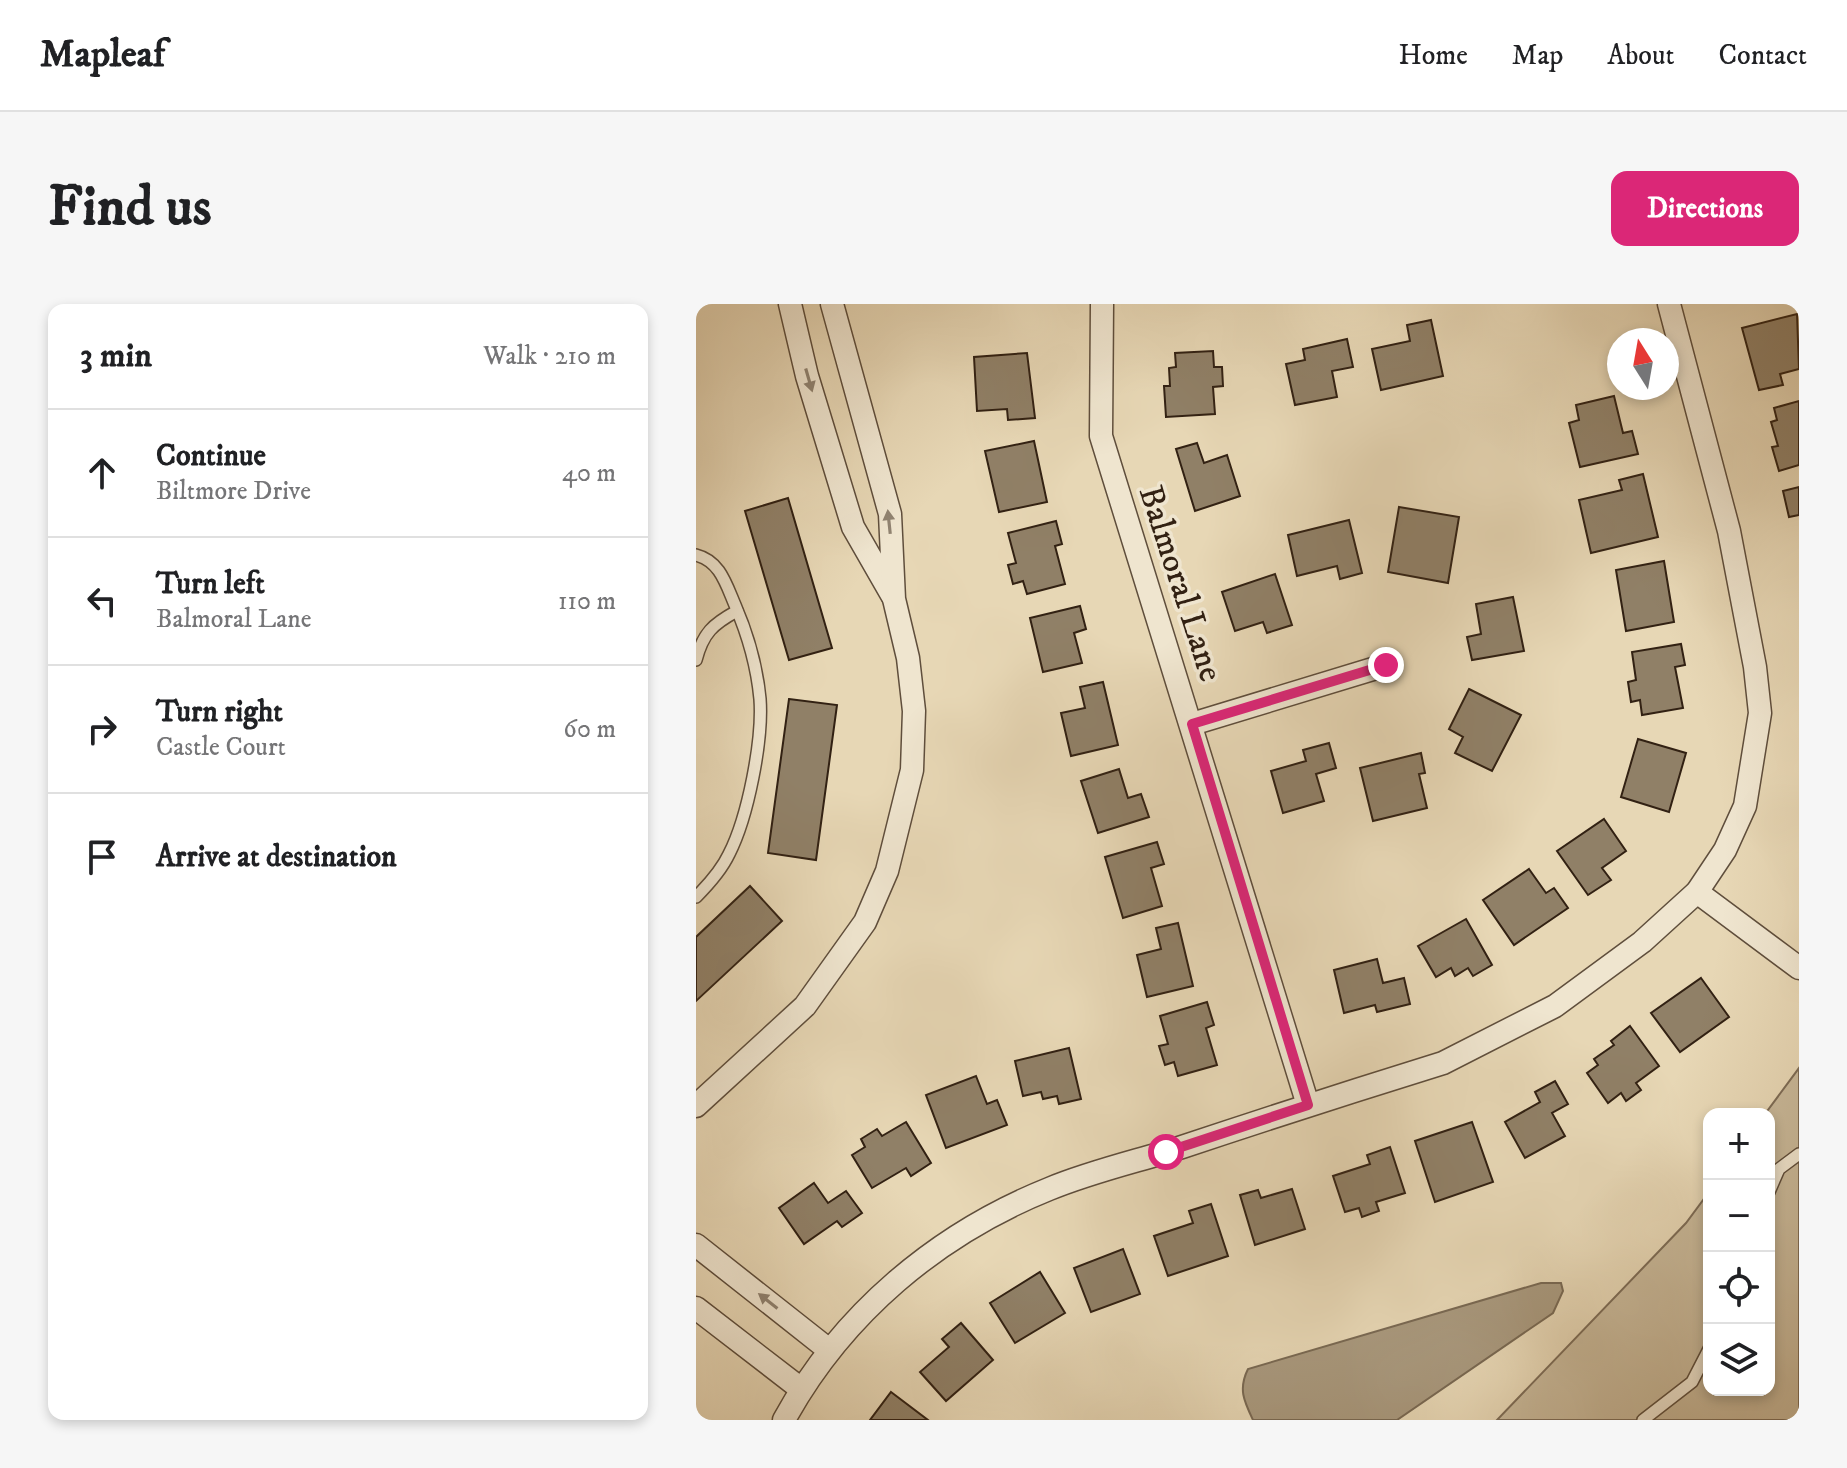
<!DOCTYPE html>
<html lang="en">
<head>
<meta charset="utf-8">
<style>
  body { margin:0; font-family:"IM FELL DW Pica",serif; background:#f6f6f6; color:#202124 }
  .controls { position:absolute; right:24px; bottom:24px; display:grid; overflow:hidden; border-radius:16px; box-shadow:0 4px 12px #0003 }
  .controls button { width:72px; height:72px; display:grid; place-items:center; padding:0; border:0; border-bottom:2px solid #e0e0e0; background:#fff; color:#202124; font:40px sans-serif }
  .compass { position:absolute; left:911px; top:24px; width:72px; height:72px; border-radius:50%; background:#fff; box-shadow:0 4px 12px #0003; rotate:349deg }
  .stop { position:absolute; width:24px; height:24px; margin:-18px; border:6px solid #db2777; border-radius:50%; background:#fff }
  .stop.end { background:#db2777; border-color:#fff; box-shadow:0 2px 8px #0008 }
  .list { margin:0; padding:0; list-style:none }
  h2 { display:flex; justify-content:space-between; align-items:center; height:104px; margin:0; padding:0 32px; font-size:34px }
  h2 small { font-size:26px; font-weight:400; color:#757577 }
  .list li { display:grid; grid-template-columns:52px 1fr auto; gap:24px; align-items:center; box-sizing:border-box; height:128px; padding:0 32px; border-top:2px solid #e0e0e0 }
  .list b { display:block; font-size:30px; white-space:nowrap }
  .list p { margin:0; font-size:26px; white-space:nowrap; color:#757577 }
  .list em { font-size:26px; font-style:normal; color:#757577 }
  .icon { flex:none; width:44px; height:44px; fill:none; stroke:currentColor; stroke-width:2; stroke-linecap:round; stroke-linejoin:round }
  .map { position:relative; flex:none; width:1103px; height:1116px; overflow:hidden; border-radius:16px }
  header { display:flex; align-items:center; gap:48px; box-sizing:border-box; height:112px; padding:0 40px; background:#fff; border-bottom:2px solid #e0e0e0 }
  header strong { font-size:38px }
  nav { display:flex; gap:44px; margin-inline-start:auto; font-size:28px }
  .intro { display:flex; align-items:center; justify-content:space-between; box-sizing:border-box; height:192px; padding:0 48px }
  h1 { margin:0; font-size:56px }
  .button { padding:20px 36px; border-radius:16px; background:#db2777; color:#fff; font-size:28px; font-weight:700 }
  main { display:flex; gap:48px; padding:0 48px }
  aside { flex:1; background:#fff; border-radius:16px; box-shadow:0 4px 12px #0003 }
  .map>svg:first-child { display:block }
  .green { fill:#c8b899; stroke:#7d6c56; stroke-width:2 }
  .water { fill:#a9997e; stroke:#796953; stroke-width:2 }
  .building { fill:#908067; stroke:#322113; stroke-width:2 }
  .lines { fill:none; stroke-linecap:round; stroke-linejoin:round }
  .lane-casing { stroke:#5f4e3c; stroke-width:14 }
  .street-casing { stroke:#5f4e3c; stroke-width:25 }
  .lane { stroke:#efe5cf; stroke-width:11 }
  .street { stroke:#efe5cf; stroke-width:22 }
  .oneway { fill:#908371 }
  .route { stroke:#db2777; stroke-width:10 }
  .labels { text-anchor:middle; stroke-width:7; stroke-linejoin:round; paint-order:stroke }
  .street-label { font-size:34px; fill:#322113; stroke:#efe5cf }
</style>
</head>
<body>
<header>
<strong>Mapleaf</strong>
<nav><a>Home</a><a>Map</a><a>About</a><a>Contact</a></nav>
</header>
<div class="intro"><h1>Find us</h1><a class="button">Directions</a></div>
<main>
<aside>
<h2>3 min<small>Walk · 210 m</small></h2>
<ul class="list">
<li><svg class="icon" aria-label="ahead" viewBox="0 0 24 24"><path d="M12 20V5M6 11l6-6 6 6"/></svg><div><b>Continue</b><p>Biltmore Drive</p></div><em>40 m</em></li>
<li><svg class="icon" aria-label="left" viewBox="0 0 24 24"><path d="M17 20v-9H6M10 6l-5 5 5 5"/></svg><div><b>Turn left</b><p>Balmoral Lane</p></div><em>110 m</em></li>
<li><svg class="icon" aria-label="right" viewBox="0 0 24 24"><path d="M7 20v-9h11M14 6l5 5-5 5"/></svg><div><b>Turn right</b><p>Castle Court</p></div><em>60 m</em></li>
<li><svg class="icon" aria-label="arrive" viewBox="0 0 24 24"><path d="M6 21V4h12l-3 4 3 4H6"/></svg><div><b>Arrive at destination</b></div></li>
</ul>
</aside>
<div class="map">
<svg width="1103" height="1116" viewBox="0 0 1103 1116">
  <rect width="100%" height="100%" fill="#e7d7b5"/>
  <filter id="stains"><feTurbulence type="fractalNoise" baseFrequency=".0025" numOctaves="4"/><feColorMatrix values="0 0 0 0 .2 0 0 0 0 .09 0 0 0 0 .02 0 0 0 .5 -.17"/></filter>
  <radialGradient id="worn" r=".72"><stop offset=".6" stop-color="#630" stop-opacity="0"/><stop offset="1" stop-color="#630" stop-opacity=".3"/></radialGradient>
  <path class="green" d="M 1103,764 L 1103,1116 L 801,1116 L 990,919 L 1013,888 L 1013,1086 L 1073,1086 L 1073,810 L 1069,810 Z"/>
  <path class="water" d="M 845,979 L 865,979 L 867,987 L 857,1009 L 701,1116 L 557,1116 C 548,1097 542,1085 552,1065 Z"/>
  <g class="building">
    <path d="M 1101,10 L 1103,65 L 1084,70 L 1087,81 L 1063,86 L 1046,24 Z"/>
    <path d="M 735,16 L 747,72 L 685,86 L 676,45 L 714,37 L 711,21 Z"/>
    <path d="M 651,35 L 657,63 L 636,67 L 641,93 L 599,101 L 590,60 L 609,56 L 607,45 Z"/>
    <path d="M 517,47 L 518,63 L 526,63 L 527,82 L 517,83 L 519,110 L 470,113 L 468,82 L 474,82 L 473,64 L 480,63 L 479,49 Z"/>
    <path d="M 331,49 L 339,114 L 312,116 L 311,105 L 281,107 L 278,53 Z"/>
    <path d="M 918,92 L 927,129 L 936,127 L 942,150 L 884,163 L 873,119 L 883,116 L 880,101 Z"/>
    <path d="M 1103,97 L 1103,161 L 1083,167 L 1076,143 L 1082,142 L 1075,118 L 1081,116 L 1078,104 Z"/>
    <path d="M 338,137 L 351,198 L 303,208 L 289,147 Z"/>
    <path d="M 501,139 L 508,159 L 531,151 L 544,192 L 499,207 L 480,145 Z"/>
    <path d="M 947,170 L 962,233 L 895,249 L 883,196 L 926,186 L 923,176 Z"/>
    <path d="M 1103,183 L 1103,211 L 1093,213 L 1087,187 Z"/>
    <path d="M 92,194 L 136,344 L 93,356 L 49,207 Z"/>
    <path d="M 703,203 L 763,213 L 752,279 L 692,268 Z"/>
    <path d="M 653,216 L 666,269 L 644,275 L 641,262 L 601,272 L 592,231 Z"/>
    <path d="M 360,217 L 366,240 L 359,242 L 369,280 L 331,290 L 327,277 L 317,280 L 312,261 L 320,259 L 312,229 Z"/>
    <path d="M 968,257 L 978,318 L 930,327 L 920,266 Z"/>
    <path d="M 579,270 L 596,321 L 571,329 L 567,318 L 539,327 L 526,288 Z"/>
    <path d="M 817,293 L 828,347 L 776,356 L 771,333 L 785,330 L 780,300 Z"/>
    <path d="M 384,302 L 390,325 L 378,329 L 386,359 L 347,368 L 334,314 Z"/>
    <path d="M 985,340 L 989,361 L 979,363 L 987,404 L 946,411 L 944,396 L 935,398 L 932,378 L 940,376 L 936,348 Z"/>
    <path d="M 407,378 L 422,441 L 375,452 L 365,409 L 389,404 L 384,383 Z"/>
    <path d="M 773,385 L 825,411 L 796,467 L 759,449 L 767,433 L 753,425 Z"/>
    <path d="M 93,395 L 141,401 L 120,556 L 72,549 Z"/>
    <path d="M 942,435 L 990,449 L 973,508 L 925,493 Z"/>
    <path d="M 633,439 L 640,464 L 620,470 L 628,497 L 587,509 L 575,467 L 610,457 L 607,446 Z"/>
    <path d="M 725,449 L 729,469 L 723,470 L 731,504 L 677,517 L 664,464 Z"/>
    <path d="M 423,465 L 432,494 L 445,490 L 453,513 L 402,529 L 385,477 Z"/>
    <path d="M 908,515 L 930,547 L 906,564 L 915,576 L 892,591 L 861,547 Z"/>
    <path d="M 461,538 L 468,560 L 455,564 L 466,602 L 427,614 L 409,553 Z"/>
    <path d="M 833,565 L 850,589 L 858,584 L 872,604 L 818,641 L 787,596 Z"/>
    <path d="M 54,582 L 86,617 L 0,697 L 0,633 Z"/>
    <path d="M 770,615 L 796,661 L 777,672 L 772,664 L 759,672 L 755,664 L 740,673 L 722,642 Z"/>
    <path d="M 482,619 L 497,682 L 451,693 L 441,651 L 465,645 L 460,624 Z"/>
    <path d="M 681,655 L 687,679 L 708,674 L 714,700 L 681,708 L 679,701 L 648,709 L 638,666 Z"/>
    <path d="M 1005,674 L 1033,713 L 984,748 L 955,709 Z"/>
    <path d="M 511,698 L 518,721 L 510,724 L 521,761 L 482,772 L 478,758 L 469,761 L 463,742 L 472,740 L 464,712 Z"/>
    <path d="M 934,722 L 963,762 L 940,779 L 945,786 L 930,797 L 925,789 L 912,799 L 891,769 L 902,761 L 898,755 L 918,741 L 915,737 Z"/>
    <path d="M 373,744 L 385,795 L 363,800 L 361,792 L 347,795 L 345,788 L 327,792 L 319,757 Z"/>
    <path d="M 280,772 L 291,800 L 301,796 L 311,821 L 250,844 L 230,791 Z"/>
    <path d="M 859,777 L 872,800 L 856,809 L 869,832 L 829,854 L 809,818 L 844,798 L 839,788 Z"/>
    <path d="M 210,818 L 235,859 L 215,872 L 210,864 L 176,884 L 156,851 L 169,843 L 165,835 L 181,825 L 186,832 Z"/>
    <path d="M 776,818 L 797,878 L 739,898 L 719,837 Z"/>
    <path d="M 694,843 L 709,889 L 680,898 L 683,907 L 666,913 L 663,904 L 649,908 L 637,872 L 674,860 L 671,851 Z"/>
    <path d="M 118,879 L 132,899 L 150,887 L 166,909 L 146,923 L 141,917 L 108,940 L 83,904 Z"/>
    <path d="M 596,885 L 609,925 L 559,941 L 544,891 L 562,886 L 565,894 Z"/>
    <path d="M 515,900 L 532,952 L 472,972 L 458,932 L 497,919 L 493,907 Z"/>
    <path d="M 427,945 L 444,990 L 395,1008 L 378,964 Z"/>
    <path d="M 344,968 L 369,1009 L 319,1039 L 294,999 Z"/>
    <path d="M 265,1019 L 297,1056 L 250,1097 L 224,1068 L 253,1043 L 246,1035 Z"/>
    <path d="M 195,1088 L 232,1116 L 174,1116 Z"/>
  </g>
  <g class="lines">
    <defs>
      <g id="lane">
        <path d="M 0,251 C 24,257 30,280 39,301 C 52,331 61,363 64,395 C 67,436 52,513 33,550 C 25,567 13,580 0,593"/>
        <path d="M 0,356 C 7,329 17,320 41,307"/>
        <path d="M 1073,888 L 1083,865 L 1103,850"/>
        <path d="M 947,1116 L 996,1078 L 1013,1045"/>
      </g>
      <g id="street">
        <path d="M 94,0 L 111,72 L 157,223 L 196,291"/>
        <path d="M 406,0 L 405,132 L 612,801"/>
        <path d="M 496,420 L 690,361"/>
        <path d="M 1001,588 L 1103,664"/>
        <path d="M 0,802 L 109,702 L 169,618 L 191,567 L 216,466 L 218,407 L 212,354 L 198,295 L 194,210 L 136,0"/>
        <path d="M 0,941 L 133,1046"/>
        <path d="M 0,1004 L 105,1085"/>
        <path d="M 88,1116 C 146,1010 241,930 353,885 C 396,867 442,857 486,843 C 573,814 660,786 747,759 L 859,702 L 946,638 L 1001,588 L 1029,546 L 1049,502 L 1064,409 L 1059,363 L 1033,227 L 973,0"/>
      </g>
    </defs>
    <use href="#lane" class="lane-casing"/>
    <use href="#street" class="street-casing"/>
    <use href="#lane" class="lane"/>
    <use href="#street" class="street"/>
  </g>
  <defs><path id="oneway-solid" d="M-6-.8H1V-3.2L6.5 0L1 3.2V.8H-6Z" transform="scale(2)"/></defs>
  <g class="oneway">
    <use href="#oneway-solid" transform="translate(113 76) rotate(74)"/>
    <use href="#oneway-solid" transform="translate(193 218) rotate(-96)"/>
    <use href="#oneway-solid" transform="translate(72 997) rotate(-142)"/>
  </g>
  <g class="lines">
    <path class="route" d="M 470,848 L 612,801 L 496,420 L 690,361"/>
  </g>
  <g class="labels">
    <g class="street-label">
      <text transform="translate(486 279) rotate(72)" y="12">Balmoral Lane</text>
    </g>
  </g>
  <rect width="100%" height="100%" filter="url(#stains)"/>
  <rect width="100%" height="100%" fill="url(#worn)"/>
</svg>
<div class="controls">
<button>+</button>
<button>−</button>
<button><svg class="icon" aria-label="locate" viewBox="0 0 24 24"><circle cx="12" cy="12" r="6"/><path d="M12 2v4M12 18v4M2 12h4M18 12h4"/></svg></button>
<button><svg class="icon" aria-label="layers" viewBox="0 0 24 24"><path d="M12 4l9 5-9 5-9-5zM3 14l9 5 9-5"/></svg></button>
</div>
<svg class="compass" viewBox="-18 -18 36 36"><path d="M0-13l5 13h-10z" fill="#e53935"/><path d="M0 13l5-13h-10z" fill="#757577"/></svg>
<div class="stop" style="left:470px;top:848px"></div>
<div class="stop end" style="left:690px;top:361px"></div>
</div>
</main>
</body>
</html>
